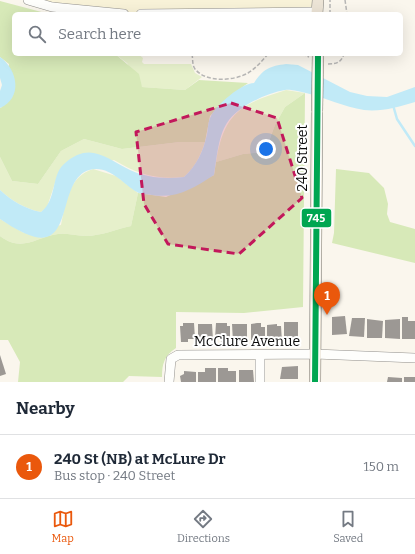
<!DOCTYPE html>
<html lang="en">
<head>
<meta charset="utf-8">
<style>
  body { margin:0; font-family:Bitter,serif; background:#f2f2f3; color:#1f2937 }
  .you { position:absolute; left:266px; top:149px; width:14px; height:14px; margin:-10px; border:3px solid #fff; border-radius:50%; background:#1a73e8; box-shadow:0 0 0 6px #1a73e833 }
  .badge { display:grid; place-items:center; width:26px; height:26px; border-radius:50%; background:#ea580c; color:#fff; font-size:13px; font-weight:700 }
  .pin { position:absolute; translate:-50% -33px; filter:drop-shadow(0 1px 2px #0008) }
  .pin::after { content:''; position:absolute; top:21px; width:14px; height:12px; background:inherit; clip-path:polygon(0 0,100% 0,50% 100%) }
  .list { margin:0; padding:0; list-style:none }
  h2 { display:flex; justify-content:space-between; align-items:center; height:52px; margin:0; padding:0 16px; font-size:17px }
  h2 small { font-size:13px; font-weight:400; color:#747a83 }
  .list li { display:grid; grid-template-columns:26px 1fr auto; gap:12px; align-items:center; box-sizing:border-box; height:64px; padding:0 16px; border-top:1px solid #e0e1e3 }
  .list b { display:block; font-size:15px; white-space:nowrap }
  .list p { margin:0; font-size:13px; white-space:nowrap; color:#747a83 }
  .list em { font-size:13px; font-style:normal; color:#747a83 }
  .icon { flex:none; width:22px; height:22px; fill:none; stroke:currentColor; stroke-width:2; stroke-linecap:round; stroke-linejoin:round }
  .map { position:relative; flex:none; width:415px; height:382px; overflow:hidden }
  .search { position:absolute; background:#fff; box-shadow:0 4px 16px #0002; left:12px; right:12px; top:12px; height:44px; display:flex; align-items:center; gap:10px; box-sizing:border-box; padding:0 14px; border-radius:6px; color:#747a83; font-size:15px }
  .sheet { height:116px; background:#fff }
  nav { display:flex; justify-content:space-around; align-items:center; box-sizing:border-box; height:56px; border-top:1px solid #e0e1e3; background:#fff; font-size:11px; color:#747a83 }
  nav a { display:grid; justify-items:center; gap:2px }
  nav .on { color:#ea580c }
  .map>svg:first-child { display:block }
  .farmland { fill:#f8f2d8 }
  .green { fill:#e6f0cb }
  .forest { fill:#d7e9b8 }
  .water { fill:#c1eaf7 }
  .lines { fill:none; stroke-linecap:round; stroke-linejoin:round }
  .stream { stroke:#c1eaf7; stroke-width:2.5 }
  .building { fill:#9c9894 }
  .minor-casing { stroke:#92908c; stroke-width:10 }
  .major-casing { stroke:#7f7e7a; stroke-width:12 }
  .path { stroke:#b7b6b5; stroke-width:1.5; stroke-dasharray:4 2; stroke-linecap:butt }
  .minor { stroke:#fefefc; stroke-width:9 }
  .major { stroke:#ece4d6; stroke-width:11 }
  .major-bridge-casing { stroke:#7f7e7a; stroke-width:12; stroke-linecap:butt }
  .major-bridge { stroke:#ece4d6; stroke-width:11 }
  .bus-1-casing { stroke:#fff; stroke-width:9 }
  .bus-1 { stroke:#00a651; stroke-width:6 }
  .marked { fill:#c2185b; fill-opacity:0.2; stroke:#c2185b; stroke-width:3; stroke-dasharray:8 5; stroke-linejoin:round }
  .labels { text-anchor:middle; stroke-width:4; stroke-linejoin:round; paint-order:stroke }
  .street-label { font-size:14px; fill:#0a0a0a; stroke:#fff }
  .line-badge { stroke:#fff; stroke-width:1.5 }
  .badge-label { font-size:11px; text-anchor:middle; font-weight:bold; fill:#fff }
</style>
</head>
<body>
<div class="map">
<svg width="415" height="382" viewBox="0 0 415 382">
  <rect width="100%" height="100%" fill="#faf6ed"/>
  <path class="farmland" d="M 28,0 L 318,0 L 317,12 L 124,14 Z"/>
  <g class="green">
    <path d="M 115,54 L 138,54 L 143,58 L 142,62 L 144,64 L 191,64 L 195,73 L 202,77 L 185,90 L 142,87 L 127,63 Z"/>
    <path d="M 286,90 L 305,93 L 285,107 L 275,125 L 265,152 L 243,154 L 216,162 C 224,112 241,104 286,90 Z"/>
    <path d="M 84,139 L 122,149 L 180,142 L 205,142 C 200,157 195,167 184,177 C 157,180 137,174 114,160 L 57,177 L 47,207 L 41,212 C 25,209 12,201 0,190 L 0,157 L 12,181 L 38,184 L 61,151 Z"/>
    <path d="M 93,169 L 116,176 L 138,193 L 131,226 C 117,229 100,236 86,236 C 76,236 67,233 58,234 C 36,237 22,253 0,236 L 0,219 L 24,233 L 61,225 C 66,202 68,177 93,169 Z"/>
  </g>
  <g class="forest">
    <path d="M 0,1 L 49,14 L 14,14 L 14,54 L 115,54 L 139,74 L 142,87 L 185,90 L 199,80 L 248,83 L 229,97 L 210,116 L 205,142 L 180,142 L 122,149 L 84,139 L 61,151 L 38,184 L 12,181 L 0,157 L 0,108 L 2,107 L 9,64 L 0,57 Z"/>
    <path d="M 305,93 L 303,307 L 244,313 L 176,312 L 176,348 C 164,356 162,364 162,377 L 129,376 L 123,382 L 18,382 L 20,362 L 8,340 L 0,340 L 0,236 C 22,253 36,237 58,234 C 67,233 76,236 86,236 C 100,236 117,229 131,226 L 138,193 L 166,197 L 214,175 L 216,162 L 243,154 L 265,152 L 275,125 L 285,107 Z"/>
    <path d="M 336,169 L 369,173 L 384,188 L 388,204 L 387,214 L 390,222 L 415,229 L 415,263 L 332,243 L 334,233 Z"/>
  </g>
  <g class="water">
    <path d="M 0,57 C 18,70 23,98 0,108 L 0,91 L 2,85 L 0,78 Z"/>
    <path d="M 286,64 L 298,65 L 350,92 L 367,96 L 387,97 L 415,87 L 415,102 C 399,107 381,112 364,110 C 344,107 326,98 306,93 C 300,92 291,89 285,90 C 267,93 241,105 229,120 C 218,134 217,158 214,175 C 194,188 177,199 152,195 C 148,194 141,195 137,192 C 123,184 109,164 89,170 C 55,181 76,257 24,233 C 15,229 8,224 0,219 L 0,190 C 12,201 25,209 41,212 C 57,200 51,175 64,164 C 90,141 105,158 130,170 C 147,178 165,179 184,177 C 197,165 203,152 207,134 C 208,129 208,121 211,116 C 216,105 242,83 254,83 C 263,69 270,66 286,64 Z"/>
  </g>
  <g class="lines">
    <path class="stream" d="M 393,105 L 397,119 L 415,146"/>
  </g>
  <g class="building">
    <path d="M 345,316 L 347,334 L 332,335 L 332,317 Z"/>
    <path d="M 402,317 L 408,317 L 408,321 L 415,321 L 415,339 L 402,339 Z"/>
    <path d="M 352,318 L 365,318 L 364,337 L 349,336 Z"/>
    <path d="M 367,319 L 383,321 L 382,338 L 367,338 Z"/>
    <path d="M 400,319 L 400,339 L 385,338 L 385,320 Z"/>
    <path d="M 284,322 L 298,322 L 298,342 L 291,342 L 291,339 L 284,339 Z"/>
    <path d="M 183,323 L 194,323 L 195,339 L 188,339 L 188,342 L 181,342 L 180,326 L 183,326 Z"/>
    <path d="M 216,323 L 227,323 L 227,326 L 230,326 L 230,342 L 221,342 L 221,338 L 215,338 Z"/>
    <path d="M 257,323 L 261,323 L 261,327 L 265,327 L 265,343 L 257,343 L 257,340 L 251,340 L 251,324 Z"/>
    <path d="M 198,324 L 212,324 L 213,340 L 198,342 Z"/>
    <path d="M 232,324 L 247,324 L 247,340 L 233,342 Z"/>
    <path d="M 277,324 L 277,326 L 281,326 L 282,342 L 273,343 L 273,339 L 267,339 L 267,325 Z"/>
    <path d="M 0,355 L 6,374 L 0,376 Z"/>
    <path d="M 298,366 L 298,379 L 280,379 L 282,367 Z"/>
    <path d="M 205,368 L 216,368 L 216,382 L 198,382 L 198,372 L 205,372 Z"/>
    <path d="M 218,368 L 228,368 L 228,371 L 236,371 L 236,382 L 218,382 Z"/>
    <path d="M 239,370 L 253,370 L 254,382 L 239,382 Z"/>
    <path d="M 184,371 L 196,372 L 196,382 L 181,382 L 180,376 L 184,374 Z"/>
    <path d="M 388,377 L 402,378 L 402,382 L 387,382 Z"/>
    <rect x="404" y="377" width="11" height="5"/>
  </g>
  <g class="lines">
    <defs>
      <g id="minor">
        <path d="M 28,0 L 52,7 L 124,14"/>
        <path d="M 141,14 L 317,12"/>
        <path d="M 169,382 L 171,359 L 178,355 L 315,354 L 415,358"/>
        <path d="M 260,382 L 260,355"/>
      </g>
      <g id="major">
        <path d="M 317,14 L 318,0"/>
        <path d="M 315,382 L 317,111"/>
      </g>
    </defs>
    <use href="#minor" class="minor-casing"/>
    <use href="#major" class="major-casing"/>
    <g class="path">
      <path d="M 345,0 L 347,14"/>
      <path d="M 330,14 L 330,0"/>
      <path d="M 192,54 C 193,59 192,65 195,69 C 206,83 234,81 248,73 C 256,68 262,61 268,54"/>
      <path d="M 302,54 L 309,57"/>
      <path d="M 328,64 C 336,64 341,63 344,54"/>
    </g>
    <use href="#minor" class="minor"/>
    <use href="#major" class="major"/>
    <defs>
      <path id="major-bridge" d="M 317,111 L 318,54"/>
    </defs>
    <use href="#major-bridge" class="major-bridge-casing"/>
    <use href="#major-bridge" class="major-bridge"/>
    <defs>
      <path id="bus-1" d="M 315,382 L 318,54"/>
    </defs>
    <use href="#bus-1" class="bus-1-casing"/>
    <use href="#bus-1" class="bus-1"/>
  </g>
  <path class="marked" d="M 231,103 L 277,118 L 302,198 L 239,254 L 168,244 L 144,204 L 136,132 Z"/>
  <g class="labels">
    <g class="street-label">
      <text transform="translate(302 158) rotate(-90)" y="5">240 Street</text>
      <text x="247" y="346">McClure Avenue</text>
    </g>
  </g>
  <rect class="line-badge" x="301" y="208" width="31" height="20" rx="4" fill="#00a651"/>
  <g class="badge-label">
    <text x="316" y="222">745</text>
  </g>
</svg>
<div class="you"></div>
<div class="pin badge" style="left:327px;top:315px">1</div>
<div class="search"><svg class="icon" aria-label="search" viewBox="0 0 24 24"><circle cx="10" cy="10" r="6"/><path d="M15 15l6 6"/></svg>Search here</div>
</div>
<section class="sheet">
<h2>Nearby<small></small></h2>
<ul class="list">
<li><span class="badge">1</span><div><b>240 St (NB) at McLure Dr</b><p>Bus stop · 240 Street</p></div><em>150 m</em></li>
</ul>
</section>
<nav>
<a class="on"><svg class="icon" aria-label="map" viewBox="0 0 24 24"><path d="M3 6l6-2 6 2 6-2v14l-6 2-6-2-6 2zM9 4v14M15 6v14"/></svg>Map</a>
<a><svg class="icon" aria-label="directions" viewBox="0 0 24 24"><path d="M12 3l9 9-9 9-9-9zM9 14v-3h6M13 9l2 2-2 2"/></svg>Directions</a>
<a><svg class="icon" aria-label="saved" viewBox="0 0 24 24"><path d="M7 4h10v16l-5-4-5 4z"/></svg>Saved</a>
</nav>
</body>
</html>
